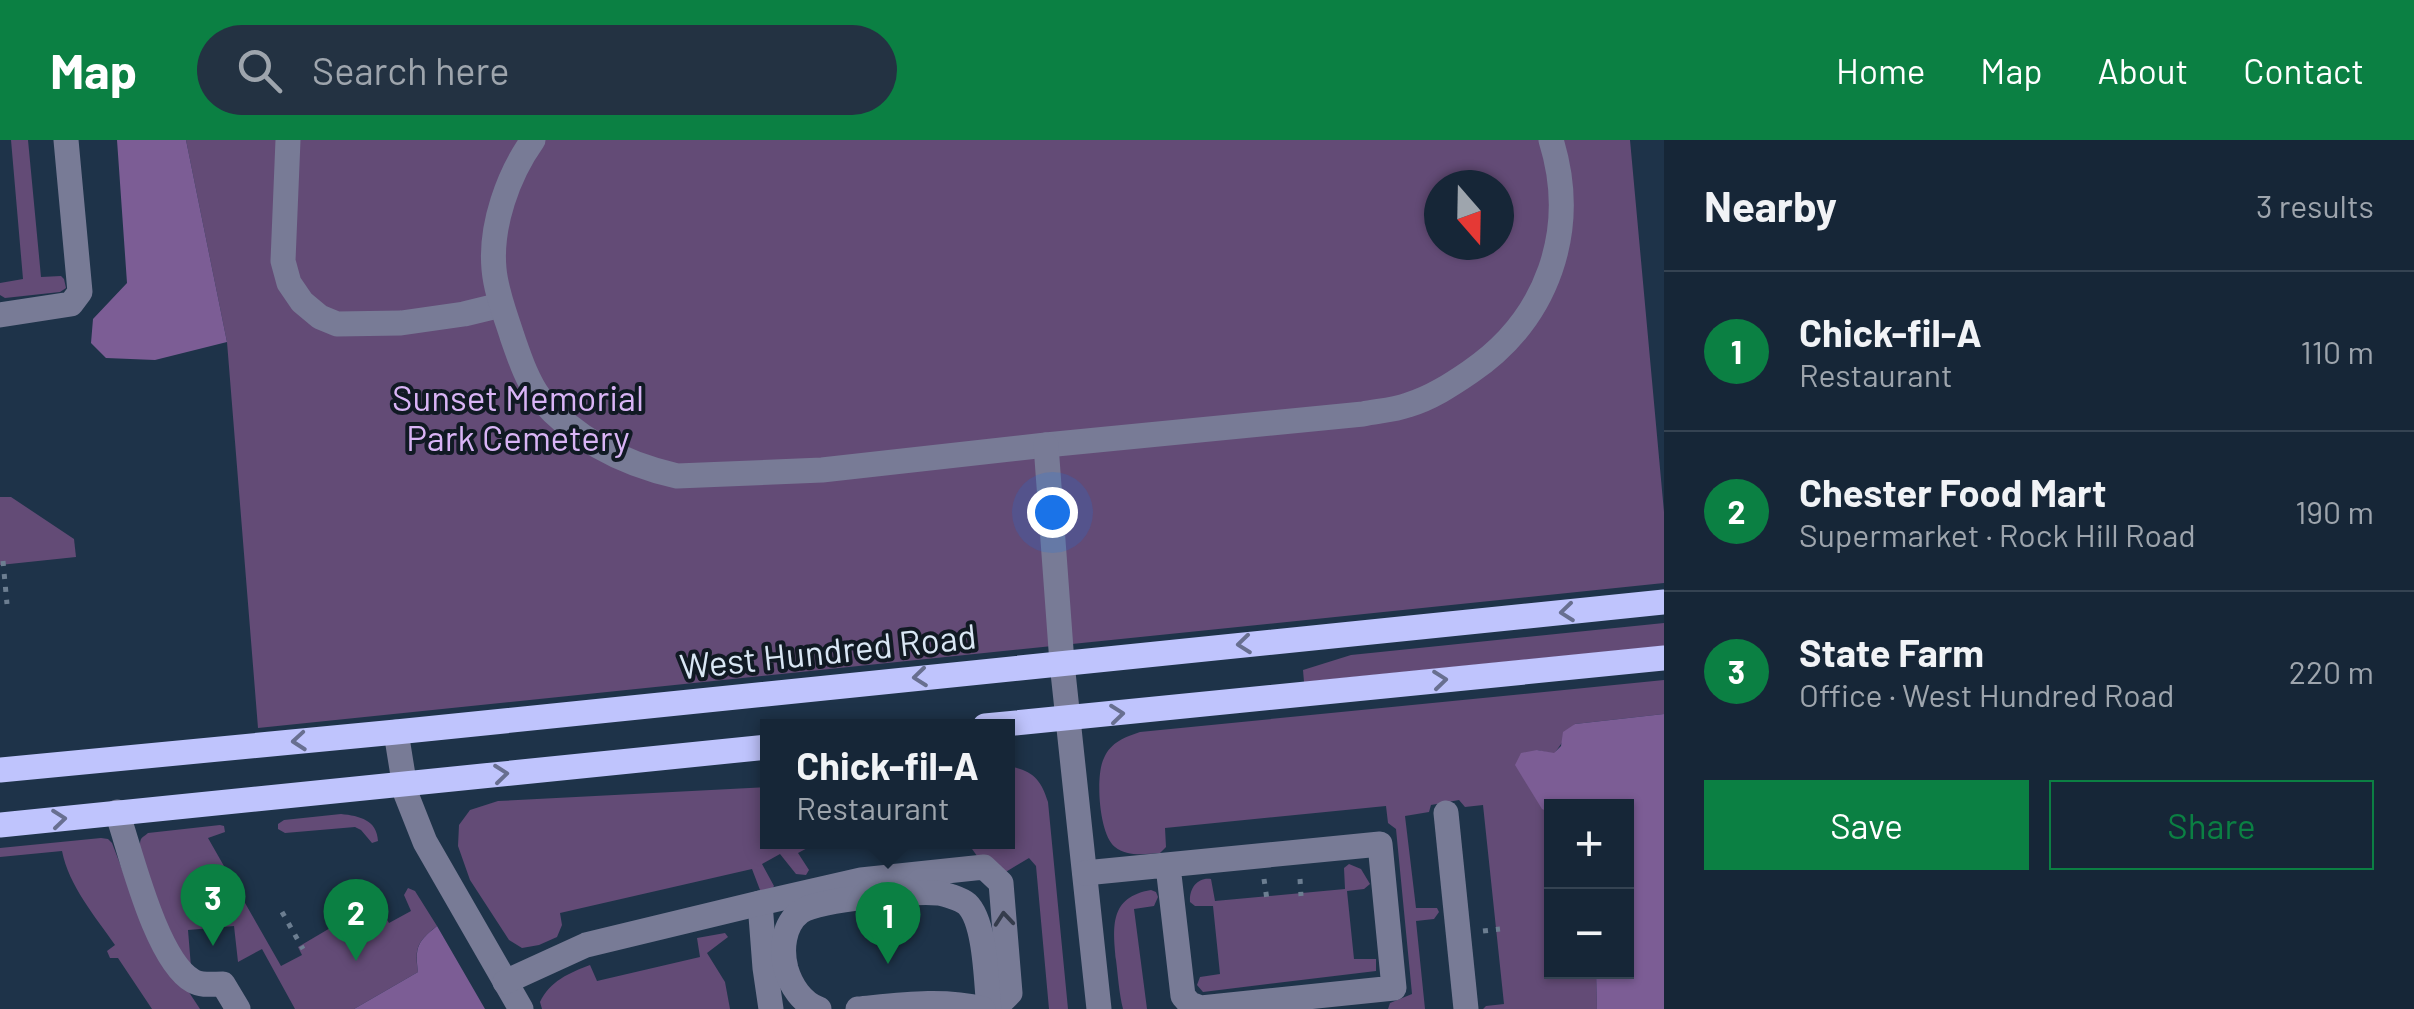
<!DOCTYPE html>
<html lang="en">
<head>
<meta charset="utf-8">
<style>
  body { margin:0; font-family:Barlow,sans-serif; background:#233242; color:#f1f3f6 }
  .controls { position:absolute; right:30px; bottom:30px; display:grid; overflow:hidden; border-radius:0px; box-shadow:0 2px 8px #0004 }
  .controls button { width:90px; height:90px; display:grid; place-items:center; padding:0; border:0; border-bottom:2px solid #354352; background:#162637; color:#f1f3f6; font:50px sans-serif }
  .compass { position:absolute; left:1424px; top:30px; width:90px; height:90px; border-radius:50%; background:#162637; box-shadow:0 2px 8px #0004; rotate:160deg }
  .you { position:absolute; left:1052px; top:372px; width:35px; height:35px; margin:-25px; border:8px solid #fff; border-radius:50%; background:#1a73e8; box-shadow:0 0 0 15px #1a73e833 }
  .badge { display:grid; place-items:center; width:65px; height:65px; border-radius:50%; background:#0b8043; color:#fff; font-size:32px; font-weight:700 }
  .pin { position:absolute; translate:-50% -82px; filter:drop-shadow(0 2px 5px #0008) }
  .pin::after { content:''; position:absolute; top:52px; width:35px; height:30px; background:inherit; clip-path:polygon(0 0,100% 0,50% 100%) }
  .popup { position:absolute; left:760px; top:579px; width:255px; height:130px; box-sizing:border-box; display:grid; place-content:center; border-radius:0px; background:#162637; filter:drop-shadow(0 2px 8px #0005); font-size:32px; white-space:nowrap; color:#9ea5ad }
  .popup b { font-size:38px; color:#f1f3f6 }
  .popup::after { content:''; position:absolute; left:50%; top:100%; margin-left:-20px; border:20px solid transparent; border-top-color:#162637 }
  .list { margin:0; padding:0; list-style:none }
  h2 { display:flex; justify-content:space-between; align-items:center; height:130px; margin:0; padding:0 40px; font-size:42px }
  h2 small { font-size:32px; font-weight:400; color:#9ea5ad }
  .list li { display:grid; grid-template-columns:65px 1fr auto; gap:30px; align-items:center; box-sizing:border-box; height:160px; padding:0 40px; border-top:2px solid #354352 }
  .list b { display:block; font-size:38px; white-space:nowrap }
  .list p { margin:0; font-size:32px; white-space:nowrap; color:#9ea5ad }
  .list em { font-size:32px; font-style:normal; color:#9ea5ad }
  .actions { display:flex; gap:20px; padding:30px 40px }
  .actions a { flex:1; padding:22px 0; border:2px solid #0b8043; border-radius:0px; text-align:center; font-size:35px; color:#0b8043 }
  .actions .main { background:#0b8043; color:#fff }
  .icon { flex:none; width:55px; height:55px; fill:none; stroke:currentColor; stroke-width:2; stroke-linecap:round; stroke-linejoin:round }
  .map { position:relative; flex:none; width:1664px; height:869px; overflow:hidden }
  header { display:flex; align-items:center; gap:60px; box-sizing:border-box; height:140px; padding:0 50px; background:#0b8043; color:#fff }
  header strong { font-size:48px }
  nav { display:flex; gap:55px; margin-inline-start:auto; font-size:35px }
  .search { width:700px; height:90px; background:#233242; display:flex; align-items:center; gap:25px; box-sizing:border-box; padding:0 35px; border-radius:55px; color:#9ea5ad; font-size:38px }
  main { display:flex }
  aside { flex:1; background:#162637 }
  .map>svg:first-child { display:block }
  .green { fill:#634b76; fill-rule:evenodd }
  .forest { fill:#7c5d95 }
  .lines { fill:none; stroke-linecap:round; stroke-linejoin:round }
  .path { stroke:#6c7e91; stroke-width:5; stroke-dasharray:5 8; stroke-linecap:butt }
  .minor { stroke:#787b96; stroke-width:25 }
  .major { stroke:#bfc4fd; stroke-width:25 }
  .oneway { stroke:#686f90 }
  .oneway2 { stroke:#353c4c }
  .labels { text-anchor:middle; stroke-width:8; stroke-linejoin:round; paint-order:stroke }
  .park-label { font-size:35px; fill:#d9b4f6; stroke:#111a24 }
  .street-label { font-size:35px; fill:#dae7f5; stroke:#111a24 }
</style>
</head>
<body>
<header>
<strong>Map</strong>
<div class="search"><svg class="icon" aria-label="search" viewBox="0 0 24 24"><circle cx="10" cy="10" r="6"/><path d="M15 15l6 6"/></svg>Search here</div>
<nav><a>Home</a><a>Map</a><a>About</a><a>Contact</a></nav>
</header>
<main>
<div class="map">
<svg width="1664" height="869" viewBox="0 0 1664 869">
  <rect width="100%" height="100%" fill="#1e3349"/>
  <g class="green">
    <path d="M 11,0 L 28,0 L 41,137 L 61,136 L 64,139 L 66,148 L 60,152 L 5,158 L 0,155 L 0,143 L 23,139 Z"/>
    <path d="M 186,0 L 1630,0 L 1664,372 L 1664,443 L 258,588 L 227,202 ZM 1439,45 L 1499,45 L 1499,105 L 1439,105 Z"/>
    <path d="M 0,357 L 11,357 L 74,399 L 76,417 L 0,425 Z"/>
    <path d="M 1664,483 L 1664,506 L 1304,542 L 1303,530 L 1351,515 Z"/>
    <path d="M 1664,540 L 1664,574 L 1575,584 L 1554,614 L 1537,610 L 1542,668 L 1551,673 L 1552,832 L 1596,832 L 1597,869 L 1483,869 L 1486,866 L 1504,864 L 1483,665 L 1465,667 L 1459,660 L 1431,665 L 1429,672 L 1405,676 L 1416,768 L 1437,768 L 1439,772 L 1434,779 L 1416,781 L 1425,869 L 1388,869 L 1390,863 L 1412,854 L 1396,689 L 1388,683 L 1386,666 L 1165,688 L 1166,707 L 1160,713 C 1146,714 1127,717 1115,707 C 1099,695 1095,635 1104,618 C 1111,602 1125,597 1140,592 Z"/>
    <path d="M 1008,626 C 1032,630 1041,639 1048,662 L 1068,869 L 1049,869 L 1036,726 L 1029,718 L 1004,733 L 985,727 L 967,702 L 1008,702 Z"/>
    <path d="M 768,647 L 768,702 L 851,702 L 813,705 L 798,713 L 809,730 L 806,735 L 796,734 L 780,714 L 762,724 L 774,746 L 771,750 L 760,750 L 752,729 L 560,773 L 562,785 L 557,797 L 539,805 L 522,808 L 509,800 L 470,740 L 458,706 L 459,685 L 470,670 L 498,661 Z"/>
    <path d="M 341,674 C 360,676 377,680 378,701 L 372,703 L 361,690 L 355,687 L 285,693 L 278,689 L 278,684 L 284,680 Z"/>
    <path d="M 220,685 L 224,686 L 225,692 L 208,698 L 281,826 L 302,815 L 298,807 L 376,761 L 389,783 L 411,771 L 404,755 L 408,748 L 415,751 L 437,786 C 418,801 414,807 418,832 L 354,869 L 295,869 L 262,809 L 238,822 L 234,786 L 188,790 L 191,827 L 182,818 C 173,795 139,727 140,706 C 140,697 142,698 148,693 Z"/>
    <path d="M 101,698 L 108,699 L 112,703 L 142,781 L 200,869 L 152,869 L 118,818 L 110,818 L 107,811 L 115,805 C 95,776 69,746 62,711 L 0,717 L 0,708 Z"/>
    <path d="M 1349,724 L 1361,729 L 1370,744 L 1364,749 L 1347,751 L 1354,819 L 1376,819 L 1376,831 L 1203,852 L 1197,845 L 1200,837 L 1220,834 L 1213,766 L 1195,766 L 1190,762 C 1189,749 1197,737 1211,739 L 1215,761 L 1345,749 L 1344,728 Z"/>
    <path d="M 1151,750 L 1156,752 L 1158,757 L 1154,766 L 1134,769 L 1147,869 L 1123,869 C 1119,853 1118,836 1116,820 C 1113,787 1109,757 1151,750 Z"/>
    <path d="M 725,793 L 728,797 L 707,813 L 725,842 L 730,869 L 542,869 L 540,862 C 550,841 569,833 590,825 L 597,841 L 700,817 L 697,798 Z"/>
  </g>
  <g class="forest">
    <path d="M 117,0 L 186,0 L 227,202 L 155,220 L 106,218 L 91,203 L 93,179 L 127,143 Z"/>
    <path d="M 1664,574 L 1664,869 L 1597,869 L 1596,832 L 1626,832 L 1626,666 L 1552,666 L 1551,673 L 1542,669 L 1515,625 L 1521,613 L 1537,610 L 1554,613 L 1561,606 L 1563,592 L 1575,584 Z"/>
    <path d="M 437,786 L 485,869 L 354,869 L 418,832 C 415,807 417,802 437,786 Z"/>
  </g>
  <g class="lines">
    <g class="path">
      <path d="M 3,421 L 7,464"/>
      <path d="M 1264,739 L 1267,760"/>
      <path d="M 1300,739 L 1301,756"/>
      <path d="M 282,772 L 303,809"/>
      <path d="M 1483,791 L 1500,789"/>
    </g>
    <g class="minor">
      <path d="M 288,0 L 283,121 L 289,143 L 302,162 L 320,177 L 337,184 L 401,183 L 464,174 L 501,165"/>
      <path d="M 533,0 C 508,35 490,86 494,129 C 496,152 505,174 512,196 C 519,216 527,241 540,258 C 576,300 624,324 677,336 L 822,330 L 1046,305 L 1363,274 C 1378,271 1394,270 1408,265 C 1431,258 1451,245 1470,232 C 1548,179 1579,90 1551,0"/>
      <path d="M 0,175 L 71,164 L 80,152 L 66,0"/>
      <path d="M 1046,305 L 1062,523 L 1099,869"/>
      <path d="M 396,592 L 406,654 L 425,702 L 521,869"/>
      <path d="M 117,672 C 131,713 156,820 193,841 C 202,846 213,844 223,844 L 238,869"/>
      <path d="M 1446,673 L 1466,869"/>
      <path d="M 1085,733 L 1380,704 L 1394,848 L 1201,868 L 1190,864 L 1183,856 L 1168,726"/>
      <path d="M 760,763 L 765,828 L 771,869"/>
      <path d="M 505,842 L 586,805 L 760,763 L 861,740 L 984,727 L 1001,743 L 1010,853 L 994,869"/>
      <path d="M 819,869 C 802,863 791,846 786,829 C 781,810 783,785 800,772 C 817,759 915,751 938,753 C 945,754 961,759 967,764 C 986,782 986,843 989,869"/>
      <path d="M 858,869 C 900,865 942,859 983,869"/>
    </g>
    <g class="major">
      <path d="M 985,586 L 1664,518"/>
      <path d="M 0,630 L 396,592 L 1664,462"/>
      <path d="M 0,685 L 768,607"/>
    </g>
  </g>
  <defs><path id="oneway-chevron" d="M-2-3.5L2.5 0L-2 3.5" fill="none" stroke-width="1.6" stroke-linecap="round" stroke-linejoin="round" transform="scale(2.5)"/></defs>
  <g class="oneway">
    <use href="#oneway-chevron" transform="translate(1567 472) rotate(174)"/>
    <use href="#oneway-chevron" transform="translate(1244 504) rotate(174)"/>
    <use href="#oneway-chevron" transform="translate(920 537) rotate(174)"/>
    <use href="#oneway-chevron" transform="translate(1440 540) rotate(-6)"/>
    <use href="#oneway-chevron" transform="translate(1117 574) rotate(-6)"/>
    <use href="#oneway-chevron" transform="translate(299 601) rotate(175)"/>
    <use href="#oneway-chevron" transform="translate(501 634) rotate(-6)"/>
    <use href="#oneway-chevron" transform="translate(59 679) rotate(-6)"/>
  </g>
  <use class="oneway2" href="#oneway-chevron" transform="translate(1004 779) rotate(-95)"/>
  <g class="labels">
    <g class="park-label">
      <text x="518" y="271">Sunset Memorial<tspan x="518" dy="40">Park Cemetery</tspan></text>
    </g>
    <g class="street-label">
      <text transform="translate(828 512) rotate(-6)" y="12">West Hundred Road</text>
    </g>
  </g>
</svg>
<div class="controls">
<button>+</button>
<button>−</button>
</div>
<svg class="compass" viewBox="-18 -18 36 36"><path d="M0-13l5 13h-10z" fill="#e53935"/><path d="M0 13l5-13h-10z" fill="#9ea5ad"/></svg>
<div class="you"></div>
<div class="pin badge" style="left:888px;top:824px">1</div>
<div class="popup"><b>Chick-fil-A</b>Restaurant</div>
<div class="pin badge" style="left:356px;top:821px">2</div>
<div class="pin badge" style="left:213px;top:806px">3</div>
</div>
<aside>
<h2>Nearby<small>3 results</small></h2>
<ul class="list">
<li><span class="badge">1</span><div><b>Chick-fil-A</b><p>Restaurant</p></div><em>110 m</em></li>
<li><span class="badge">2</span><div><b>Chester Food Mart</b><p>Supermarket · Rock Hill Road</p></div><em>190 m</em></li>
<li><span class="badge">3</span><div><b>State Farm</b><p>Office · West Hundred Road</p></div><em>220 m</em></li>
</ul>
<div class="actions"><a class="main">Save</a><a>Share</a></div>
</aside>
</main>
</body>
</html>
